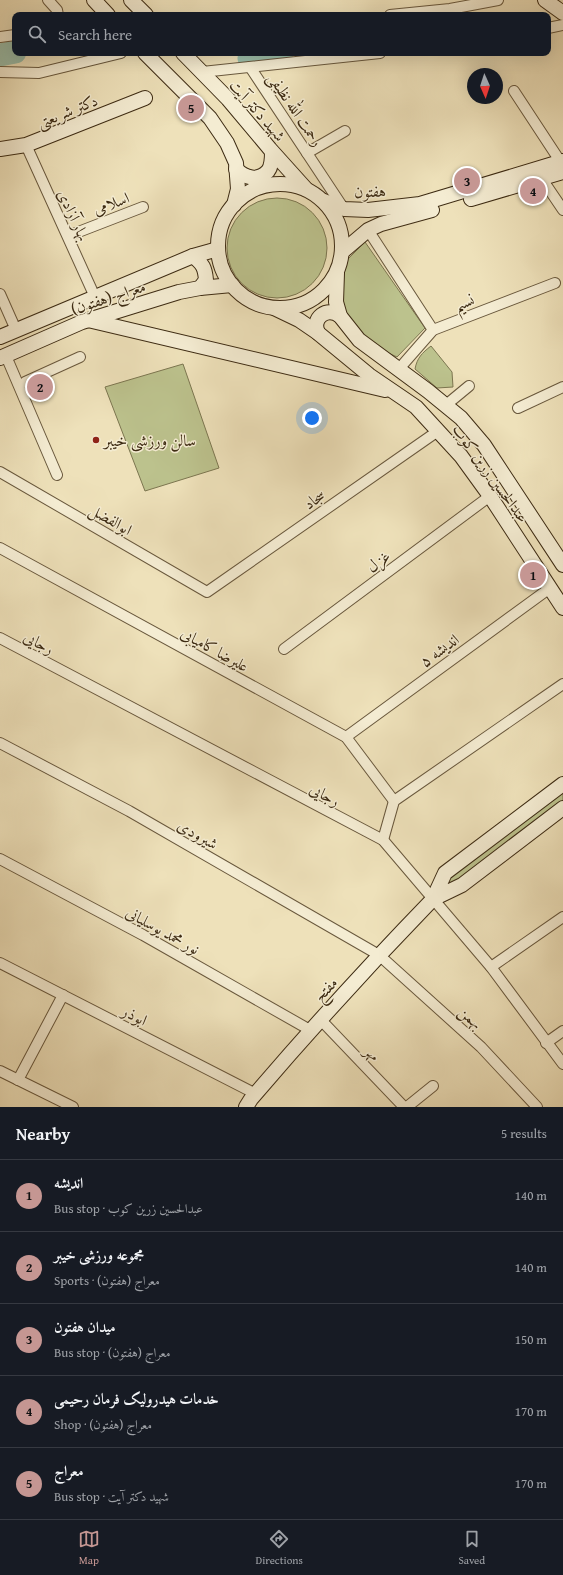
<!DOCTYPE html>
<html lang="en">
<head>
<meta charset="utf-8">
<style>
  body { margin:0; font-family:"Gentium Book Plus",Amiri,serif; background:#242831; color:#f1f3f6 }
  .compass { position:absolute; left:467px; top:68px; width:36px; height:36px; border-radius:50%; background:#171b24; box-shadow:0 4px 16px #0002; rotate:177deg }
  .you { position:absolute; left:312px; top:418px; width:14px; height:14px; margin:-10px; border:3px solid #fff; border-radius:50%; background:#1a73e8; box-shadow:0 0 0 6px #1a73e833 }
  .badge { display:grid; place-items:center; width:26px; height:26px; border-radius:50%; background:#c59692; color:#111; font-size:13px; font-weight:700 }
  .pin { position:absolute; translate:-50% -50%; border:2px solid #fff; box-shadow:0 1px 4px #0006 }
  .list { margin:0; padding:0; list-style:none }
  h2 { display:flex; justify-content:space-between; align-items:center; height:52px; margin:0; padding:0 16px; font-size:17px }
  h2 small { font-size:13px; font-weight:400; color:#9ea1a6 }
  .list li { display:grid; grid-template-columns:26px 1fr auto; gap:12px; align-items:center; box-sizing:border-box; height:72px; padding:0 16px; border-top:1px solid #363941 }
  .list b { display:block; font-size:15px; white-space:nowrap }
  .list p { margin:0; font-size:13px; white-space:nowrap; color:#9ea1a6 }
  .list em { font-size:13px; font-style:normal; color:#9ea1a6 }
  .icon { flex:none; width:22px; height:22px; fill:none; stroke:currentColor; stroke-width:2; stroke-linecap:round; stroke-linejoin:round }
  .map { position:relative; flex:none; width:563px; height:1107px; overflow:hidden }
  .search { position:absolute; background:#171b24; box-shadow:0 4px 16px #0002; left:12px; right:12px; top:12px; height:44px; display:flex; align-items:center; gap:10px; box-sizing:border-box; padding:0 14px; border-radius:8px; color:#9ea1a6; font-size:15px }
  .sheet { height:412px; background:#171b24 }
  nav { display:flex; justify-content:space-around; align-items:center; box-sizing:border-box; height:56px; border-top:1px solid #363941; background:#171b24; font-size:11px; color:#9ea1a6 }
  nav a { display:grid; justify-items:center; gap:2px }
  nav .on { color:#c59692 }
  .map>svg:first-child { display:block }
  .green { fill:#bcc28d; stroke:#7c7650 }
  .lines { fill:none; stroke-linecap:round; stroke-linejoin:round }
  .river { stroke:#9bbeaa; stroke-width:23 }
  .street-casing { stroke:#69583d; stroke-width:12 }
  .secondary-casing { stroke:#3d2b13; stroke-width:16 }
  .street { stroke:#f4ecd2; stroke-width:10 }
  .secondary { stroke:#f4ecd2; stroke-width:14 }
  .poi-dot { fill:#8f2418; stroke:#f4ecd2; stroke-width:1.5 }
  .labels { text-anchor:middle; stroke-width:3; stroke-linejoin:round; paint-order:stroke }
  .street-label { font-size:16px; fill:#3d2b13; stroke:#f4ecd2 }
  .poi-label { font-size:16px; fill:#3d2b13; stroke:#f4ecd2; text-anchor:start }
</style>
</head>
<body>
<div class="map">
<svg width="563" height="1107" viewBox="0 0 563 1107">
  <rect width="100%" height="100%" fill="#eee1ba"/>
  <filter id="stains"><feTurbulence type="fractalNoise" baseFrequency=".005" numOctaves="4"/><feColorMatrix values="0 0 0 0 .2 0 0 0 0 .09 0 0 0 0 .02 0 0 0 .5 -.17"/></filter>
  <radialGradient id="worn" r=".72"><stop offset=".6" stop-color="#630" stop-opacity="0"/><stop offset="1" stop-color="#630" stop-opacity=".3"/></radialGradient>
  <g class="green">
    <circle cx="277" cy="248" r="50"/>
    <path d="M 365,242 L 425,328 L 397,357 L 361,340 L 341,314 L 344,263 Z"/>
    <path d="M 431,346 L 452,372 L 453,387 L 437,388 L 415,369 C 417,358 422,353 431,346 Z"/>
    <path d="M 183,364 L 219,468 L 145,491 L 105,387 Z"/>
    <path d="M 563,789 L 563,803 L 443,891 L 448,876 Z"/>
  </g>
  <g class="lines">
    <g class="river">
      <path d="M 0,55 L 15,52"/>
      <path d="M 249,58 L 282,53"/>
    </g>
    <defs>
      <g id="street">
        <path d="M 48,0 L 57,10 L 58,15"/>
        <path d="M 390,15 L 450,9 L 498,0"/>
        <path d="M 548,28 L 563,25"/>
        <path d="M 0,37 L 15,35"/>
        <path d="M 250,67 L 344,209"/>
        <path d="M 0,72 L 39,73 L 121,53"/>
        <path d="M 202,72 L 380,53"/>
        <path d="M 514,91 L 560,161"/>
        <path d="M 26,145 L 95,297"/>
        <path d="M 307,153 L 345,131"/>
        <path d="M 538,173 L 563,210"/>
        <path d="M 368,230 L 433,330"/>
        <path d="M 68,236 L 143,207"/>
        <path d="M 0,294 L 16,330"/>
        <path d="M 6,356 L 57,475"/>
        <path d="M 398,370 L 433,330 L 555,283"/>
        <path d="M 25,382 L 80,357"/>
        <path d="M 446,405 L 469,386"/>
        <path d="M 518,408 L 563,387"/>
        <path d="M 0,472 L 207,592 L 438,431"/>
        <path d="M 0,548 L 346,737 L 394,801"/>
        <path d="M 0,638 L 383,840 L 491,967 L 563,1064"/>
        <path d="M 284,649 L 490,496"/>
        <path d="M 346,737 L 550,588"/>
        <path d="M 0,743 L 129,811 L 379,955 L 481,1047 L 537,1107"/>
        <path d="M 383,840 L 394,801 L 563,684"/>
        <path d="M 0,859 L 143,935 L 310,1030"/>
        <path d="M 0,963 L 256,1094"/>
        <path d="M 491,967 L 563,917"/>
        <path d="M 320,1019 L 404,1107"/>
        <path d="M 546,1043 L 563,1031"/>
        <path d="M 0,1071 L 73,1107"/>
        <path d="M 18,1080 L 63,995"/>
        <path d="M 407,1107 L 433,1086"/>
      </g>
      <g id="secondary">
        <path d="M 94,0 L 108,15"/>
        <path d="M 131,0 L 146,15"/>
        <path d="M 545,0 L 563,13"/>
        <path d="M 145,53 L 210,118 L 227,143 L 236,163 L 238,189 L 234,205"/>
        <path d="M 183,53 L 228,99 L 270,149 L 306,189"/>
        <path d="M 0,149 L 26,145 L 145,98"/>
        <path d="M 236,169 C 245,178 258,182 268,171 C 272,166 272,158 272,152"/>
        <circle cx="280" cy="246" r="62"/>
        <path d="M 471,199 L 563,172"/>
        <path d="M 324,201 L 344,209 L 368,210 L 420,204 L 563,161"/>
        <path d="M 342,252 L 368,230 L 381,224 L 432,210"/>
        <path d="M 193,256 C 203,264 205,268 206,280 L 200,288"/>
        <path d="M 337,273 L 336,302 L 340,316 L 359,340 L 428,391 L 461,418 L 484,445 L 563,565"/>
        <path d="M 274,308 L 299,320 L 318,333 L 369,375 L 416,407 L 461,456 L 490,496 L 563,608"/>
        <path d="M 88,320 L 385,390"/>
        <path d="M 318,333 C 311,318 327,306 340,316"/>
        <path d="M 0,337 L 193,256 L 218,249"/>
        <path d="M 0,358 L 82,322 L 179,292 L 200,288 L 232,285"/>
        <path d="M 563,784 L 445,873 L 433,899 L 462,885 L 563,808"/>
        <path d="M 246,1107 L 251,1099 C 310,1030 370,964 433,899"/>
      </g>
    </defs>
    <use href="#street" class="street-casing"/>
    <use href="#secondary" class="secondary-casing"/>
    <use href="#street" class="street"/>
    <use href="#secondary" class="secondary"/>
  </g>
  <circle class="poi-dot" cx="96" cy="440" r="4"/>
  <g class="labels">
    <g class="street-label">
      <text transform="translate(296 109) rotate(56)" y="6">رحمت الله نظیفی</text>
      <text transform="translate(258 110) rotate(49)" y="6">شهید دکتر آیت</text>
      <text transform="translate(67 111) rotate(-22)" y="6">دکتر شریعتی</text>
      <text transform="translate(370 191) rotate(-2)" y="6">هفتون</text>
      <text transform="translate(111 203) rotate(-21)" y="6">اسلامی</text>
      <text transform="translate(74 215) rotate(65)" y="6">بهار آزادی</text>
      <text transform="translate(108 297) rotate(-18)" y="6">معراج (هفتون)</text>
      <text transform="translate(464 302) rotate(-21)" y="6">نسیم</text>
      <text transform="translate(491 473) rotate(54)" y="6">عبدالحسین زرین کوب</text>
      <text transform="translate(314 499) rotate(-35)" y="6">سجاد</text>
      <text transform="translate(111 519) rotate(30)" y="6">ابوالفضل</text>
      <text transform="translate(378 561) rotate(-37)" y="6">غزل</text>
      <text transform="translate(39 642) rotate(28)" y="6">رجایی</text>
      <text transform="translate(215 649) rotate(29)" y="6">علیرضا کامیابی</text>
      <text transform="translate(439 650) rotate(-36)" y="6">اندیشه ۵</text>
      <text transform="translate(325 794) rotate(28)" y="6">رجایی</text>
      <text transform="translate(198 834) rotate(30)" y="6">شیرودی</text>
      <text transform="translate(163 930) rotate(29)" y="6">نور محمد یوسلیانی</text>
      <text transform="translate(325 989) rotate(-47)" y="6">مفتح</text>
      <text transform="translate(135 1015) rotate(27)" y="6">ابوذر</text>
      <text transform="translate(471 1017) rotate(42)" y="6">بهمن</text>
      <text transform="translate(373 1053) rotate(46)" y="6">مهر</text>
    </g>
    <g class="poi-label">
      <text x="104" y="446">سالن ورزشی خیبر</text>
    </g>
  </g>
  <rect width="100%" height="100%" filter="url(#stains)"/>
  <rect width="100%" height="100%" fill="url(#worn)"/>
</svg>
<svg class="compass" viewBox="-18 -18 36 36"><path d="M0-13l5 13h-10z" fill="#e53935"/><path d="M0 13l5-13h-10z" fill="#9ea1a6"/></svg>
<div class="you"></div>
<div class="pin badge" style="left:533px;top:575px">1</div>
<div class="pin badge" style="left:40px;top:387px">2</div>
<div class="pin badge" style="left:467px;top:181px">3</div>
<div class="pin badge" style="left:533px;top:191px">4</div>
<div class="pin badge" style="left:191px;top:108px">5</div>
<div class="search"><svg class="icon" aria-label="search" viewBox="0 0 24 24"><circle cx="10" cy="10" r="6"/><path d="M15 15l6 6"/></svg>Search here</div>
</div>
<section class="sheet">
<h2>Nearby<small>5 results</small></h2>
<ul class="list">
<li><span class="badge">1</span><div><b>اندیشه</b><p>Bus stop · عبدالحسین زرین کوب</p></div><em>140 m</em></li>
<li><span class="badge">2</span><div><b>مجموعه ورزشی خیبر</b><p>Sports · معراج (هفتون)</p></div><em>140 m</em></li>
<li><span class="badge">3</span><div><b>میدان هفتون</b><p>Bus stop · معراج (هفتون)</p></div><em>150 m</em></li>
<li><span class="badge">4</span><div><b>خدمات هیدرولیک فرمان رحیمی</b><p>Shop · معراج (هفتون)</p></div><em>170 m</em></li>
<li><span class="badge">5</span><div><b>معراج</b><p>Bus stop · شهید دکتر آیت</p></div><em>170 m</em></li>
</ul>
</section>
<nav>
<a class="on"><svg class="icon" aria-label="map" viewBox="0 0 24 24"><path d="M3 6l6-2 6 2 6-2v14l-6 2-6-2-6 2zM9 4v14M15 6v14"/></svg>Map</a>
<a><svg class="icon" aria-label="directions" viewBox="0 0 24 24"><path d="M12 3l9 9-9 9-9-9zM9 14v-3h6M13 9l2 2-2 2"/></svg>Directions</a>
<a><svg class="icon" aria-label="saved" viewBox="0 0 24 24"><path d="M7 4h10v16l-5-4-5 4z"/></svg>Saved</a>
</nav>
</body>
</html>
